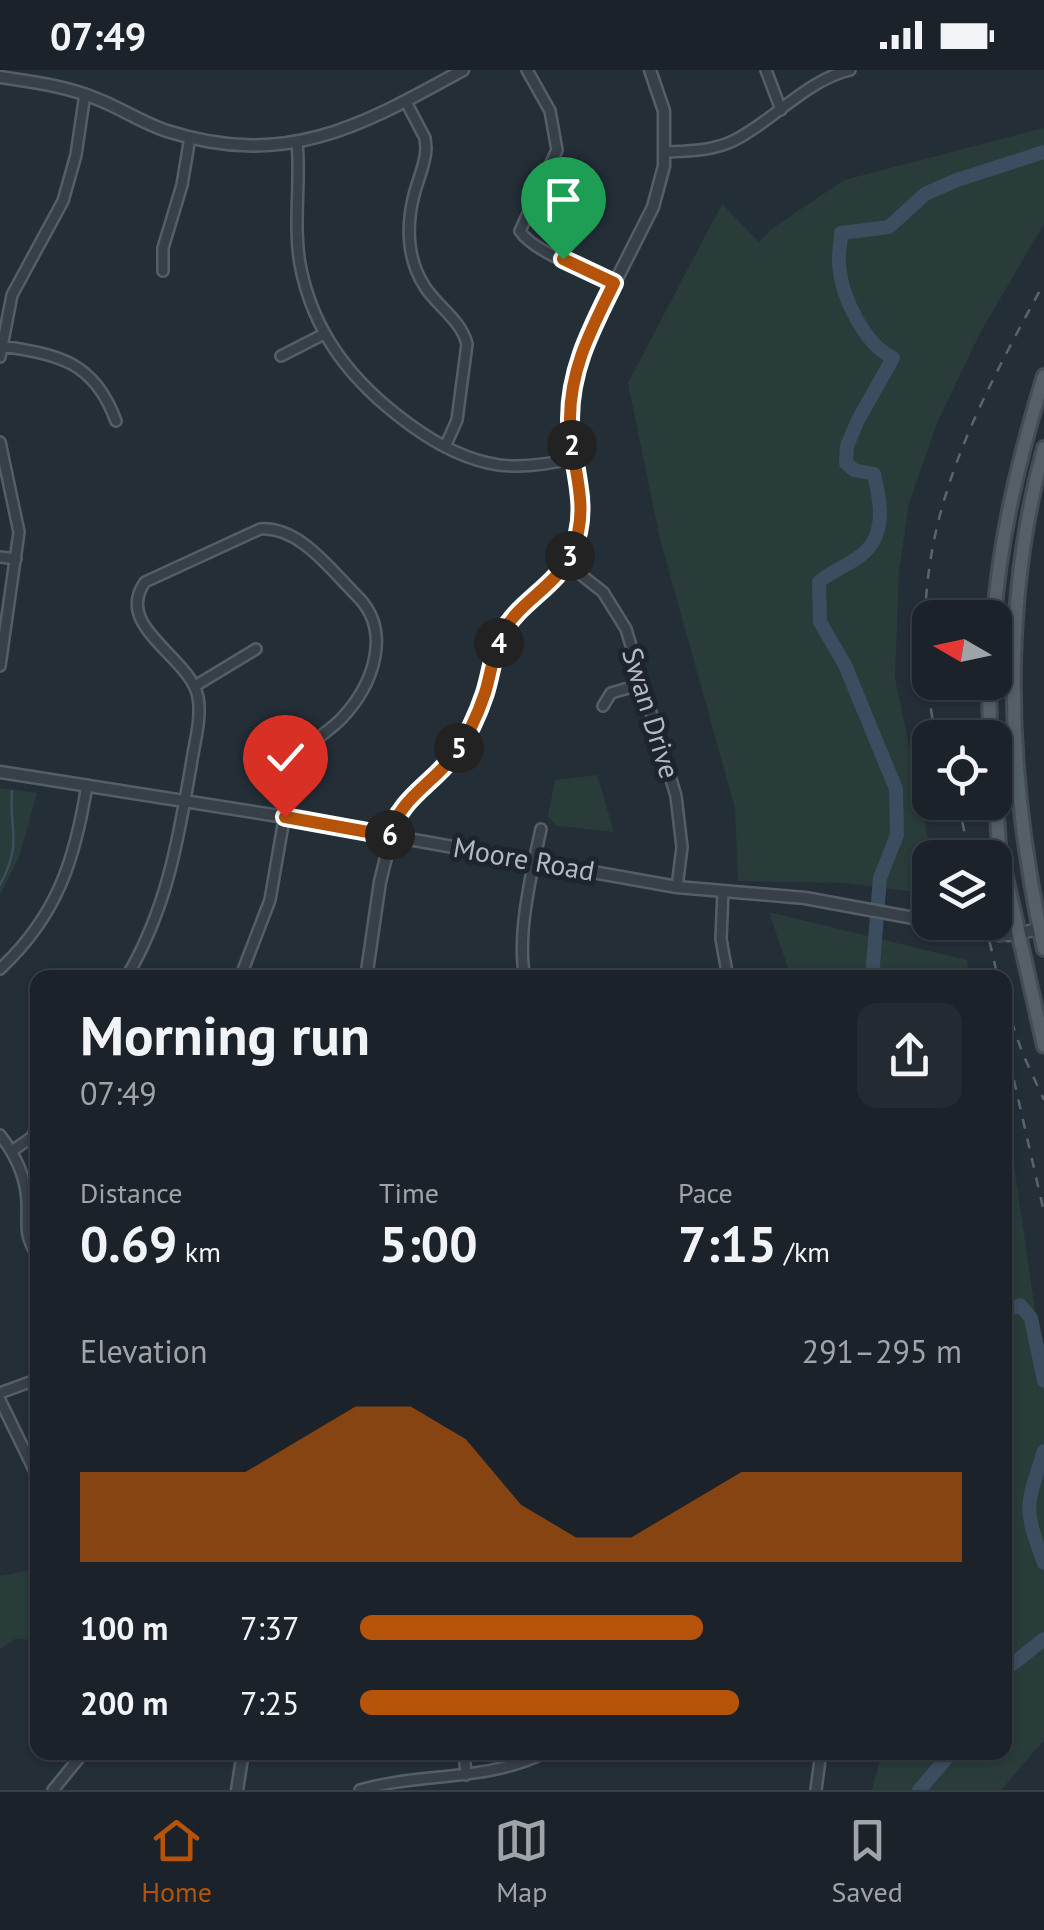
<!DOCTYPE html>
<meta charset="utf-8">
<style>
:root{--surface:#1b2229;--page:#242a31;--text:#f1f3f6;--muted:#a0a4a8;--line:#393f46;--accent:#b45309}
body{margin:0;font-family:"PT Sans",sans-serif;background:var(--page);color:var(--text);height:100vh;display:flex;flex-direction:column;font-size:38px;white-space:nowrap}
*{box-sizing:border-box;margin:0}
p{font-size:32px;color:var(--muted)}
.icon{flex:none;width:55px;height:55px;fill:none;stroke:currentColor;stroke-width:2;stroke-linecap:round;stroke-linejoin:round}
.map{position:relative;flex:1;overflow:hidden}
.sheet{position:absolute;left:30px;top:900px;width:982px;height:790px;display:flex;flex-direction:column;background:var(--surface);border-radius:20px;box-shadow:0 2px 8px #0004,0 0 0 2px var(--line)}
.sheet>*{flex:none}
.needle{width:65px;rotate:279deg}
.controls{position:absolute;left:912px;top:530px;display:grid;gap:20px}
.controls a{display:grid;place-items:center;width:100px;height:100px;border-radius:20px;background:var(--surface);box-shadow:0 2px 8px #0004,0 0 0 2px var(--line);font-size:50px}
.pin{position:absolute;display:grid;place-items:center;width:85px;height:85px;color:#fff;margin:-102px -42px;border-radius:50% 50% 50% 0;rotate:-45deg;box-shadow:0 0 10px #0007}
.pin .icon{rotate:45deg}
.km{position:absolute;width:50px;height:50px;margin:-25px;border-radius:50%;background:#222;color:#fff;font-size:28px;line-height:50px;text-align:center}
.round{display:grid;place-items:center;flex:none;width:105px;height:105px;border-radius:20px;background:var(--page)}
.headline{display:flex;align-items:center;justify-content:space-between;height:170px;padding:0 50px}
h1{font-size:55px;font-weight:700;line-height:75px}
.metrics{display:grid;grid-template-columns:repeat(3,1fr);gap:15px;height:170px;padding:10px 50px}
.metrics div{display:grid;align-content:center}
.metrics b{font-size:50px;font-weight:700}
.metrics small{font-size:28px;font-weight:400}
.metrics p{font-size:28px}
.chart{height:280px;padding:20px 50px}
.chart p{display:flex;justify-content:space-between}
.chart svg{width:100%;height:180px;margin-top:10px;fill:var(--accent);opacity:.7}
ul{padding:0 50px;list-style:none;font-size:32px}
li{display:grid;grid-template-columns:160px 120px 1fr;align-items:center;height:75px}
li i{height:25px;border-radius:12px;background:var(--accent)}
.status{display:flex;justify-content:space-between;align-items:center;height:70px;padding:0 50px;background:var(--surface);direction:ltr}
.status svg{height:28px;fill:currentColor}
.dock{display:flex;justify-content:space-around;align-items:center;height:140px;border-top:2px solid var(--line);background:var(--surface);font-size:28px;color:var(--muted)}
.dock a{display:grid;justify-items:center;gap:5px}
.dock .selected{color:var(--accent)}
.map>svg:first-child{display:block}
</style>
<div class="status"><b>07:49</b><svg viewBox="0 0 49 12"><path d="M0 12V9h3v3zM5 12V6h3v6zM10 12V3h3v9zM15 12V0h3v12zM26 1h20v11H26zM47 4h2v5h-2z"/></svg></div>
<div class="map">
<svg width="1044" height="1720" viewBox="0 0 1044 1720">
<rect width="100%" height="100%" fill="#242e37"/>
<!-- green -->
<path fill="#293c3a" d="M1044,58V154L981,261L938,351L909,433L899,501L895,608L932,787L930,824L846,813L738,811L735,738L660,469L628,313L722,134L759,172L770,160L844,110Z
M597,705L614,762L557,756L548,746L555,710Z
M0,718L37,723L19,787L0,825Z
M769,842L967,890L970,907H791Z
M1005,1033L1044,1302V1670L1001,1720H872L882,1683L1005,1682Z
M37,1499V1570L15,1569L0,1579V1506Z"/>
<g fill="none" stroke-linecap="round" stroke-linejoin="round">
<!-- stream -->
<path stroke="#3b4d5e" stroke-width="2.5" d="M0,815C23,771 9,764 12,721"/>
<!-- river -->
<path stroke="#3b4d5e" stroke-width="14" d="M872,908L880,808L897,765L896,719L845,595L820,552L819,512C832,501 847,496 860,486C887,466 881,433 874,404L854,400L846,393L847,376L858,350L893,288C864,274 841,226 839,194C838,184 841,173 841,163L889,157L925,124L957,110L1044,82
M1005,1241L1020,1235L1031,1248L1044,1311
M1044,1381C1026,1437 1023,1437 1044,1493
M1005,1600L1044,1569
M919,1720L952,1682"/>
<!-- minor casing -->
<g stroke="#555d65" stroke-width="14">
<path id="minor" d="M527,0L550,41L557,80L520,161C533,182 590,202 614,213
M766,0L781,40
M406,32L425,68L426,79C425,96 418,109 414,125C406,156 407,190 425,217C438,237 461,250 467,274L457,350L445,377
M297,72C301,112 293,154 300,194C313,264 353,313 409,354C436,374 465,390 499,395C524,398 550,394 575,388
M665,82C689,81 713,81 735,70C774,50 807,10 850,0
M163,201V178L182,115L190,67
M2,276C59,285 94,291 116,351
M281,286L324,264
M0,287L12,225L63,131L76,85L85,24
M0,372L19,462L0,596
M0,487L16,489
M566,493L603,522L626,559L676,726L682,777L677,817
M195,616L256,579
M603,636L611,623L642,614
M723,821L721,869L728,908
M0,899C57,846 75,790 87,715
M126,908C166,841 178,772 191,696C194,674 202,649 198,627C190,586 113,557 145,512L260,459C301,456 333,503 360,529C392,565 372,616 342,648C325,666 304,673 293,697L270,830L240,908
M525,908C516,865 532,801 541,759
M0,1065C15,1084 26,1107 27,1132C28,1158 23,1163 38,1187
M12,1081L32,1067L38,1055
M0,1323L38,1309
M0,1330L38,1408
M464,1682L466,1705
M53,1720L84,1682
M360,1720C422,1702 488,1712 546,1682
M816,1720L821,1682"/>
</g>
<!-- tertiary casing -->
<g stroke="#555d65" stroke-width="15">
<path id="tertiary" d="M0,7C32,12 67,16 97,29C121,38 142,53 167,61C287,99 361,56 463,0
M0,702L285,747L677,817L805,828L930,851
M937,852L1009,865L1040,859
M366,908L380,812L397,742L455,684L475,648L502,564L515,545L560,503L577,466L583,427L571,369L574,304L582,278L653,137L664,96V41L650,0
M237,1720L243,1682"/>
</g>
<!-- primary casing -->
<g stroke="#444b54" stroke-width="18">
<path id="primary" d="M1044,378C999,543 1008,713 1044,879
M994,548C1000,465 1020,385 1044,306
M989,612L990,668
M995,715L999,776L1044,976
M1000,864L1005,844L1003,828"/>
</g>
<!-- minor -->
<use href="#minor" stroke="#373f48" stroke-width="9"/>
<!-- tertiary -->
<use href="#tertiary" stroke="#373f48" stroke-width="10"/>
<!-- primary -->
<use href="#primary" stroke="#555f68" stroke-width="12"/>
<!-- rail -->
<path stroke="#5a646e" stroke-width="2.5" stroke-dasharray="10 10" stroke-linecap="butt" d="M936,668C899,483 959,369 1044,213
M958,732L970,788
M985,852L998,908
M1005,932L1022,982L1044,1030
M1005,971L1044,1142"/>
</g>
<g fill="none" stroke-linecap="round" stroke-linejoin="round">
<!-- route casing -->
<g stroke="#fff" stroke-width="20">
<path id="route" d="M285,747L390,766C399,728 433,714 455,684C468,666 478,644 485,623C491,604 493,582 502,564C518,532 556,517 571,484C593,435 570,398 570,349C570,298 592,258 614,213L563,189"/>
</g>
<!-- route -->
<use href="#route" stroke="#b45309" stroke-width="12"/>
</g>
<g text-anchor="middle" stroke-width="10" stroke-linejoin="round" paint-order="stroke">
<!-- street labels -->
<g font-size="28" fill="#b2bac4" stroke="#1d242c">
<text transform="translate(651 643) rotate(73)" y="10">Swan Drive</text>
<text transform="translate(524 789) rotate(10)" y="10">Moore Road</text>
</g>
</g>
</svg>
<div class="controls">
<a><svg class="needle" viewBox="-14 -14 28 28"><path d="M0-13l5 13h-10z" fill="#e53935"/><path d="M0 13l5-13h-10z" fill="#a0a4a8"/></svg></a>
<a><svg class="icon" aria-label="locate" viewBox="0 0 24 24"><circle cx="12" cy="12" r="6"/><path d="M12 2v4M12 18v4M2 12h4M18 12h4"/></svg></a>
<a><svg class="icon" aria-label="layers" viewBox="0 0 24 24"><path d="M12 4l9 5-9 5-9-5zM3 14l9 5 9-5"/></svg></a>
</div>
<div class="pin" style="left:563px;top:189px;background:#1e9e55"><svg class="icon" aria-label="arrive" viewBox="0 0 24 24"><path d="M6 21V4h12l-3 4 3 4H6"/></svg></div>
<div class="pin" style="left:285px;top:747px;background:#d93025"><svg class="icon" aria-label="check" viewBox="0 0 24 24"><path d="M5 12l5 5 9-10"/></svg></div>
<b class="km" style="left:572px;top:375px">2</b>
<b class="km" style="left:570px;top:486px">3</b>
<b class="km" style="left:499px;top:573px">4</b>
<b class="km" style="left:459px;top:678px">5</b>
<b class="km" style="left:390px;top:765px">6</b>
<section class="sheet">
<div class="headline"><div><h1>Morning run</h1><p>07:49</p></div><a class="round"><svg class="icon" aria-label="share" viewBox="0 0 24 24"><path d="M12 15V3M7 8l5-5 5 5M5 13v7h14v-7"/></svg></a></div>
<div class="metrics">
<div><p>Distance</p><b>0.69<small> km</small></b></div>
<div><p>Time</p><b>5:00</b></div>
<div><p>Pace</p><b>7:15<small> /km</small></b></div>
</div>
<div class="chart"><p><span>Elevation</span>291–295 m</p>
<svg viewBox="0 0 160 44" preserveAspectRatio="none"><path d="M0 44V22L10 22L20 22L30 22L40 14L50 6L60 6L70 14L80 30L90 38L100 38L110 30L120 22L130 22L140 22L150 22L160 22V44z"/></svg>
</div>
<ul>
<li><b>100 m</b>7:37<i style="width:57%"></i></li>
<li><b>200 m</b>7:25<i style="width:63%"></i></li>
</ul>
</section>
</div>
<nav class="dock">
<a class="selected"><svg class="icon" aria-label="home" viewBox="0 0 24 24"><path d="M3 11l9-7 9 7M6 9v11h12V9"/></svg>Home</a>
<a><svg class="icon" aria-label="map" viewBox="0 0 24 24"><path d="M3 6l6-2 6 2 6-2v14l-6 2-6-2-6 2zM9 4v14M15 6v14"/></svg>Map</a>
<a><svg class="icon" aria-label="saved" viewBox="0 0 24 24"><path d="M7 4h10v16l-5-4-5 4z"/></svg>Saved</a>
</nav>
